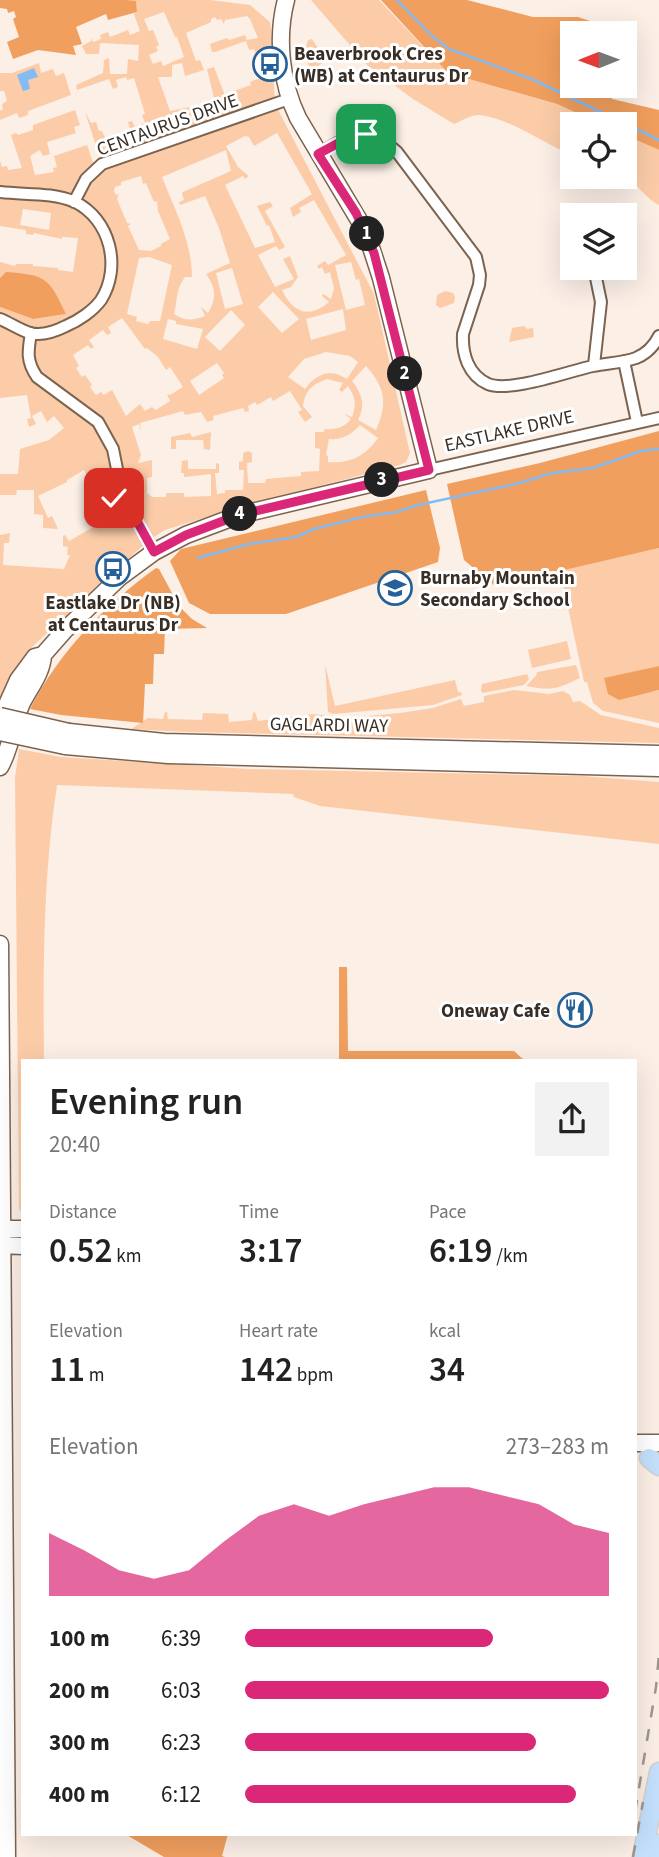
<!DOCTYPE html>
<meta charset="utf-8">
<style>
:root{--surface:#fff;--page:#f2f2f2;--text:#222;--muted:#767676;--accent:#db2777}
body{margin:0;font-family:"Source Sans 3",sans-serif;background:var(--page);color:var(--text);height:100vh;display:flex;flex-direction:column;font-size:26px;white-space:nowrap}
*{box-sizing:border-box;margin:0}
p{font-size:23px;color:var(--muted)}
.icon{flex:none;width:38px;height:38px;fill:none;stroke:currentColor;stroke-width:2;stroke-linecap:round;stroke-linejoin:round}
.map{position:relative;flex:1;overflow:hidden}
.sheet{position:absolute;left:21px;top:1059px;width:616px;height:777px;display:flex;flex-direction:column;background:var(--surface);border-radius:0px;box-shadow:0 7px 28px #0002}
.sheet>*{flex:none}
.needle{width:46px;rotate:269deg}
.fabs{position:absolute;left:560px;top:21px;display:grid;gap:14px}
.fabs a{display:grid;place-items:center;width:77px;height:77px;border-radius:0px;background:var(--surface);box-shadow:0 7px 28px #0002;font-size:35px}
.pin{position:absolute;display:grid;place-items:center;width:60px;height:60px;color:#fff;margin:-30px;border-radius:14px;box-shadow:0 4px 10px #0006}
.km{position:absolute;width:35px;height:35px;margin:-18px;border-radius:50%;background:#222;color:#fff;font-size:19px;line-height:35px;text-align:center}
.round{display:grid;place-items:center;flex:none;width:74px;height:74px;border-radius:0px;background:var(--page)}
.headline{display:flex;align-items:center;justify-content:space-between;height:119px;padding:0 28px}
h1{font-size:38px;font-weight:600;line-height:52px}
.figures{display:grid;grid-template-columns:repeat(3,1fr);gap:10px;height:119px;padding:7px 28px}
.figures div{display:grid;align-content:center}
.figures b{font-size:35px;font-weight:600}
.figures small{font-size:19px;font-weight:400}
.figures p{font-size:19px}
.chart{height:196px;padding:14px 28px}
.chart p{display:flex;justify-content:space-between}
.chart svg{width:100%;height:126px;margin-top:7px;fill:var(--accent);opacity:.7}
ul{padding:0 28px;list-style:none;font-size:23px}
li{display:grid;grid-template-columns:112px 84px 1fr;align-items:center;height:52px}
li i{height:18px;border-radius:9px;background:var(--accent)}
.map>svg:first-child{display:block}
</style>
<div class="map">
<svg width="659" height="1857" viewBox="0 0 659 1857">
<rect width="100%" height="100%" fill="#fbefe6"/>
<!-- green -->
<path fill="#fccca8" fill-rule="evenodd" d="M126,0H210L250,5L270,22L273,44L270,50L272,53L275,104L374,294L410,453L406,462L400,465L239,507L165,530L149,540L33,646L11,675L0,702V535L10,533L9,543H4L3,565L64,569L70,555H67L68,547L63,546V536L65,535L69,541L104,521L100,513L102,511L91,493L96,490L84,470L67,480V482L38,496L48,518L52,516L58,529L43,528V515L34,514V490H17L16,495H0V474H18L20,449L49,440L64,428L54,416L47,422L41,411L32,416L36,424L29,427L27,419L31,418L27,395L0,398V307L33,319L66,314C47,275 48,278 6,273L0,278V262L15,266L16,264H33V266L58,268V270L73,272L78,238L62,237V239L34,233L33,235L26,234V230L0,226V161L2,167L7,166L8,170L22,168L11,135L16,133L18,135L33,130V125L75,110L80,125L74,127L76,133L47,142L50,154L43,156L40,150L30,156L35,175L54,172L53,168L57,167L54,156L87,145L95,168L102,164L85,112L91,123L96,122L99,131H102L105,138L109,136L110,139L131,132L128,122L132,121L135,127L145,123L142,115L145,114L134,78L127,80L126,77L116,80L118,87L113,89L109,79L77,90L76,85L103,73L104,60L109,58L110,74H127L128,59L138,61L139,45L100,43L99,54H86L82,46L91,41V38L93,42L101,39L100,35L108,32L110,37L128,30L130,35L140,31L134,14L137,12L136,2ZM164,12L175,37H177L184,57L163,66L161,61L153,64L149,55L158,51L156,47L159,45L153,30L149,31L144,19ZM247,16L250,19L258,38L247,40L245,35L229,40L227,38L210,44L212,52H215L246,41L249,50L254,49L258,59L255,61L260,78L250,82L251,85L234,91L235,95L226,98L214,67L207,69L215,102L170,111L158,77H172V65L182,63L185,76L204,70L200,60L196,61L186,33L211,22V19L215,17L217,20L221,19L224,24L225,20ZM277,133L312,194L290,208L293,217L301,212L299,208L314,200L346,255L328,265L325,261L317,266L319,269L322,267L325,274L330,272L334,288L331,299L323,294L322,296L329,302C309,319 293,313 282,290L291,287L298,277L290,256L283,259L294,279L275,287L258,255L276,246L279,250L285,247L265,211L273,206L270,202L257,206L267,226L269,225L275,242L255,248L225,185L243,176L245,179L249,176L238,167L226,146L245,136L249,137L254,146ZM226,150L231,171L183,192L182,193L184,200L179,202L180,205L205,196L219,228L230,263L206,274C216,288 217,298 208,313L201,307L205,316C192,321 185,321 174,314C178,299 175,291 185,277H192C192,242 175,210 162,177ZM141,176L143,184L146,183L154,202L157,201L158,211L170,239L161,244V246L151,251L139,250L128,226L131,224L127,223L117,199L119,194L116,195L114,191L115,187L121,185V182ZM23,209L51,213L49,230L20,225ZM149,257L172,265L160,321H150L148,324L136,321L137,317L127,314L139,258ZM351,262L356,280L359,279L365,305L346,310L335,265ZM232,268L243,304L225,309L216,273ZM273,292L299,319L282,333L258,307ZM343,309L346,330L311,340L306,319ZM231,310L245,325L220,351L205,337ZM122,318L145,349L147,348L158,357L166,370L170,367L183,387L170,395L167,394L170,401L156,410L152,407L145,411L140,404L126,416L112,390L104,395L101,392L96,395L90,387L92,385L85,375L82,377L76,368L79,366L73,355L88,345L91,349L94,347L89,340L103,330L107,335L111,333L108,327ZM168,319L176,321V324L203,329L197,349L163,339ZM326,352L350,356L358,362L347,379C330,368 316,374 305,389L288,377L304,359ZM217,363L224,373L222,375L224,378L199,395L190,381ZM366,366C385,387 388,403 376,430L358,420C366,405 362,394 352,381ZM327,379L343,383L339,390L342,392L348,386C355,397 357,404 352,417L344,414L351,419C344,428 335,430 324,429V432H315V448L320,449L319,471L301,472V476L266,479L265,483H248L247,463L252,462V453L248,451L243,453V461L239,462V470H244L243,490H225V493L217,494L215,473H219V464L216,463V469H188V460L182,461L181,473H184V477L211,474V496L184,497V493H166V497H152L147,493V478L152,477V460L138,463L141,455L132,427L139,424L141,432L140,423L183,411L185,415L201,412L207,422L214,420L213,416L243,408L245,412L249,411L248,406L255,402L257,405L271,397L273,401L290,391L302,410L298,412L305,422L312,417L303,406C305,390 313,384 327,379ZM360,425L378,438C366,456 349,464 328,462V456L326,455L329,439C342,440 351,435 360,425Z
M311,0H379L448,73L557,104L601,124H572V155C542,143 514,120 480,115C472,114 461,121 454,124L413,99L367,65Z
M312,39L320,51L322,63L317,67L310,68L304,53L308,40Z
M39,63L41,73L53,69L56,76L64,73L71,95L28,111V115L19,118L17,113L0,120V111L3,109L2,104L7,101L4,91H0V73H12Z
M625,135L659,150V205C644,198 639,183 622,177H625Z
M445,291L453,293L455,297L454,303L440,308L436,305L437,295Z
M524,326L527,329L533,328L534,337L509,342L512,328Z
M211,432L210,450L204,449L203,440H176V449H171V437L190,433L192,437Z
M659,548V666L604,679L653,692L659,690V723L603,711L593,703L587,682H584L560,570Z
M567,641L571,659L532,668L528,650Z
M325,664L335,706L455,680L458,692H461L462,695L433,705L333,714L328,712Z
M576,665L580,678C557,689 552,691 526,686L536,676L537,672Z
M527,674L529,679L524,685L483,693L481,691L482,684Z
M514,690L549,694L563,691L570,695L573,702L580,701L601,715L659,728V743L187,732L131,729L148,718L163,719L165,712H167L168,719L202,720L203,713L228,714L229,722L252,720L253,713L255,712L258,721L314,714L346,718L400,713L433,708L461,699L464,706L484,702V696Z
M19,749L61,757L249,769L581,776L659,782V844L320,806L294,797L293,794L57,785C43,876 43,968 44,1060H23V1218L19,1208L15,778Z"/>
<!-- forest -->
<path fill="#f19f5e" d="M0,0H126L136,1L137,12L108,20L106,14L76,27L82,44L73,46L76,55L38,50L13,59L7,42L19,37L13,19L16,17L14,11L8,13L7,9L0,8Z
M381,0H467L533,17H578L596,23L599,33H572V86H608L612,99L659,110V150L625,135V124H601L557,104L448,73Z
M6,272C47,275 49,278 66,314L33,319L0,307V278Z
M659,431V548L495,586L464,560L447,484L540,463Z
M426,490L440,548L438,562L286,614H210L189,603L170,561L181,549Z
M156,568L159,569L179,606L192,619L207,628L165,629L164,654H154L153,684H145L143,723L61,715L30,709C59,652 105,605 156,568Z
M659,666V690L619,700L608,694L604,678Z
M339,967H347L348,1051H514L524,1060H505L504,1059L339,1060Z
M125,1834H228L222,1856L225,1857H164Z"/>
<!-- water -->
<path fill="#83bcf5" d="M34,68L38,77L28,80L30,89L23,91L17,75Z"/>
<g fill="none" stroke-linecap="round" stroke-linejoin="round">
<!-- stream -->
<path stroke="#83bcf5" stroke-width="2.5" d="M397,0L432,36L449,49L534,80L659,140
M198,558L249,544L296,537L314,529L362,517L397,512L418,505L516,484L552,473L593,468L641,451L659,449"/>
<!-- street casing -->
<g stroke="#7c634f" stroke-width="14">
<path id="street" d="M319,154C351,134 365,123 397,152L476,257L480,275L479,285L463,334C462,354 468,375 488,384C510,393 569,371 593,366C607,363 622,363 636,358C646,354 654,346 659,336
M0,192C24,195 52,192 75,202C110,219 122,267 101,300C93,311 78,321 66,326C56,331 41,336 30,333C20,330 10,323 0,319
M74,202L86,179L102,164L289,99
M31,333C28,351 26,361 37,377L98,422L113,449L122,494L154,552
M624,361L637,422
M594,365L601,302L594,268
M429,470L659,418"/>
</g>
<!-- secondary casing -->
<g stroke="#7c634f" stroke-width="19">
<path id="secondary" d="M0,720L18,680L35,657L43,655L65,630L120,577L154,552L186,535L239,515L429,470L381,278L366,232L298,118C281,83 276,38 286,0
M69,732L164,742L659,754
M65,746L168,755L659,768
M0,767C11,748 13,725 21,705C29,688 42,674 43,655
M0,944L7,1857
M0,1229H23
M0,1245L23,1246
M635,1443H659"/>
</g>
<!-- primary casing -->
<g stroke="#d3d1cf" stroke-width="21">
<path id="primary" d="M649,1458L659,1466
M642,1857L659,1772
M656,1857L659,1844"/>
</g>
<!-- street -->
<use href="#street" stroke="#fff" stroke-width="10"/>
<!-- secondary -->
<use href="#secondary" stroke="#fff" stroke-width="16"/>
<!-- primary -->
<use href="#primary" stroke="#c4e0fc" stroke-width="18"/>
<!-- rail -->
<path stroke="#a1968d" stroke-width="2.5" stroke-dasharray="12 12" stroke-linecap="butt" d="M635,1812L656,1687L659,1654
M633,1857L643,1802"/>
<!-- secondary-bridge casing -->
<g stroke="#7c634f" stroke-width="19" stroke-linecap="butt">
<path id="secondary-bridge" d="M0,716L69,732
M0,732L65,746"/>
</g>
<!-- secondary-bridge -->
<use href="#secondary-bridge" stroke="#fff" stroke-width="16"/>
</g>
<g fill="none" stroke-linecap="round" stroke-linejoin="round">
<!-- route casing -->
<g stroke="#fff" stroke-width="14">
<path id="route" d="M114,498L122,494L154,552L186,535L239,515L429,470L374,253L356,213L318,154L355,134H366"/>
</g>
<!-- route -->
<use href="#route" stroke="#db2777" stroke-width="9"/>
</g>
<!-- icons -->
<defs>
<g id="bus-ring" transform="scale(1.75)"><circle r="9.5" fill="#fff" stroke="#256198" stroke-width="1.5"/><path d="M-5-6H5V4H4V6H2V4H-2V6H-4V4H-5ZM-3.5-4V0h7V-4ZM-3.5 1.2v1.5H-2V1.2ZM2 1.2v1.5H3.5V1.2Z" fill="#256198"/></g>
<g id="school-ring" transform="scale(1.75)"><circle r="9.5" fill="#fff" stroke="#256198" stroke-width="1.5"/><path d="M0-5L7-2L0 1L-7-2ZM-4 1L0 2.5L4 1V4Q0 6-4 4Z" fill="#256198"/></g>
<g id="restaurant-ring" transform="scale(1.75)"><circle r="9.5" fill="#fff" stroke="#256198" stroke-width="1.5"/><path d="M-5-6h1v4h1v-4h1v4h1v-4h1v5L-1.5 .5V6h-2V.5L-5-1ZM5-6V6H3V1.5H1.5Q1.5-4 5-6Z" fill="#256198"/></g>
</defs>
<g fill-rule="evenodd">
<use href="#bus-ring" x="270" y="64"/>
<use href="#bus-ring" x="113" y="569"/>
<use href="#school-ring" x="395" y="588"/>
<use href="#restaurant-ring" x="575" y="1010"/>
</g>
<g text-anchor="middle" stroke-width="6" stroke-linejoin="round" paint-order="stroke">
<!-- poi labels -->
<g font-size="19" font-weight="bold" fill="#392e25" stroke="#fff" text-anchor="start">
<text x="294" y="60">Beaverbrook Cres<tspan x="294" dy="22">(WB) at Centaurus Dr</tspan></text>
<text x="420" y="584">Burnaby Mountain<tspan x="420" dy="22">Secondary School</tspan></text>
<text x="113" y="609" text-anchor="middle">Eastlake Dr (NB)<tspan x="113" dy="22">at Centaurus Dr</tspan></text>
<text x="550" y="1017" text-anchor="end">Oneway Cafe</text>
</g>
<!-- street labels -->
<g font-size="19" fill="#392e25" stroke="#fff">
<text transform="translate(167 124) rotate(-20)" y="7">CENTAURUS DRIVE</text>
<text transform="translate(509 430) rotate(-13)" y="7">EASTLAKE DRIVE</text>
<text transform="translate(329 724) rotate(1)" y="7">GAGLARDI WAY</text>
</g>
</g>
</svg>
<div class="fabs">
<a><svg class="needle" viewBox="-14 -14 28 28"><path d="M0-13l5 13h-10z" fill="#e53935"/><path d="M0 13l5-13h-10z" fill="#767676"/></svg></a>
<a><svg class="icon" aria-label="locate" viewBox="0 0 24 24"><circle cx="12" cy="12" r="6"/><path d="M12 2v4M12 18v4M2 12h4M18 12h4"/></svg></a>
<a><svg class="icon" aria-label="layers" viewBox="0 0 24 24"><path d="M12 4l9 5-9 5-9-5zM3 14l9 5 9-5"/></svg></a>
</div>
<div class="pin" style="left:366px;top:134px;background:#1e9e55"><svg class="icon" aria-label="arrive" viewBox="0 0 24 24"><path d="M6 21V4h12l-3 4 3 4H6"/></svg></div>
<div class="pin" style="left:114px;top:498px;background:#d93025"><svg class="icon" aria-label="check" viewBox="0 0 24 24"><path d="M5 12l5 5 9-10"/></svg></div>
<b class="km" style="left:367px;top:234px">1</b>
<b class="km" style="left:405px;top:374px">2</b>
<b class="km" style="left:382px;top:480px">3</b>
<b class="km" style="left:240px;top:514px">4</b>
<section class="sheet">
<div class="headline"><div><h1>Evening run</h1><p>20:40</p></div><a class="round"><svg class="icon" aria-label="share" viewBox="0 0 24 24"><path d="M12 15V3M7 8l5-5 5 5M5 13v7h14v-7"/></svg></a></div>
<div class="figures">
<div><p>Distance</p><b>0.52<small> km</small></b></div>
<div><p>Time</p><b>3:17</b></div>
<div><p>Pace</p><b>6:19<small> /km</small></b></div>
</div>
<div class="figures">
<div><p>Elevation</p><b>11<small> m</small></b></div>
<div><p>Heart rate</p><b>142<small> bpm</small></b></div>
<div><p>kcal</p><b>34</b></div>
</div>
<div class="chart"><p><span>Elevation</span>273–283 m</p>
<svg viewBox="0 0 160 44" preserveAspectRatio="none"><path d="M0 44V22L10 28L20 35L30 38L40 35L50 25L60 16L70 12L80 16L90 12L100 9L110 6L120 6L130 9L140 12L150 19L160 22V44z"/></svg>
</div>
<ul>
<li><b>100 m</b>6:39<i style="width:68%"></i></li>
<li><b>200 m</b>6:03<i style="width:100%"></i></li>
<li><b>300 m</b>6:23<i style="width:80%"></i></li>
<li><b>400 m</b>6:12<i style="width:91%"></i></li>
</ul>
</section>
</div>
